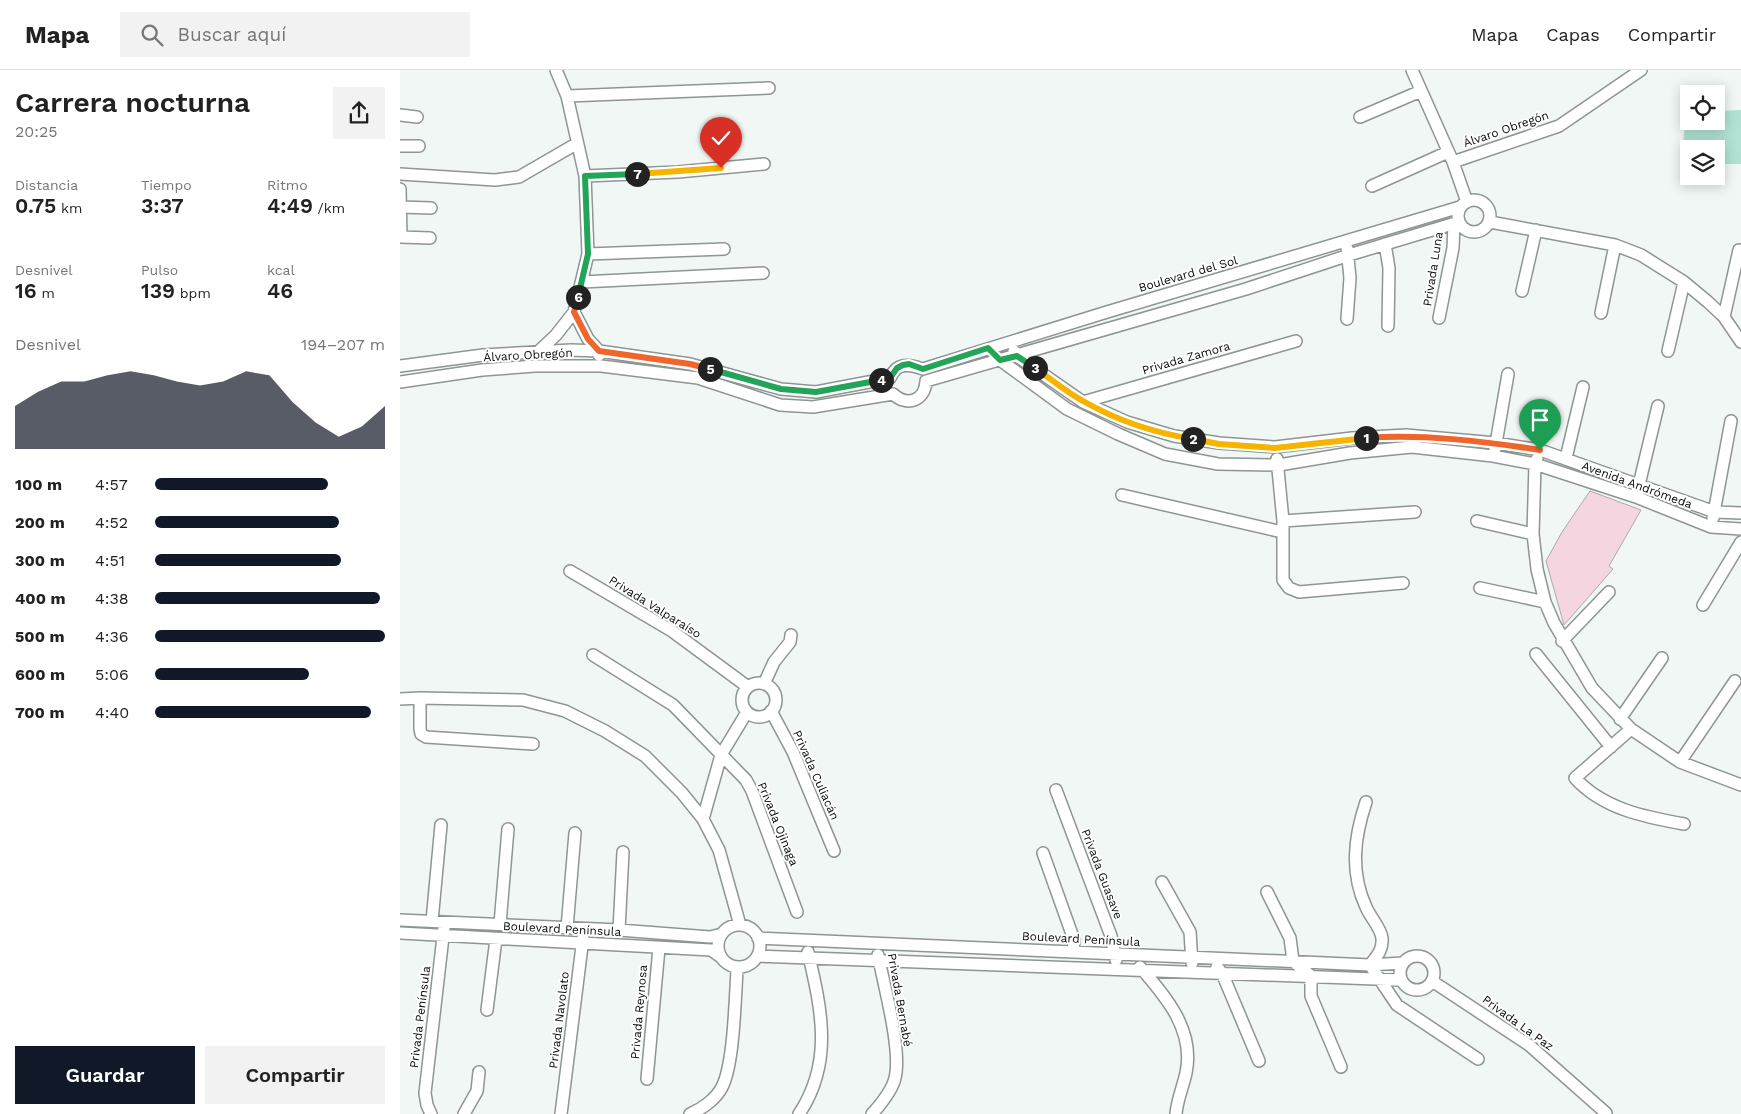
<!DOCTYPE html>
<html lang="es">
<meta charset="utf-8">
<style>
:root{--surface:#fff;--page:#f2f2f2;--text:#222;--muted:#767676;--line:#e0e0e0;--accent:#111827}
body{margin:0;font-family:"Work Sans",sans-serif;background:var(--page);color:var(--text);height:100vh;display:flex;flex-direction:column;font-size:19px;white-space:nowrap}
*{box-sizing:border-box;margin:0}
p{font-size:16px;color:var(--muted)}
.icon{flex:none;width:28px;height:28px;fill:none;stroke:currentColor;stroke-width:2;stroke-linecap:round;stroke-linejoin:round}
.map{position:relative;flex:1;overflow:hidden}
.drawer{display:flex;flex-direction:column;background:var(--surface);width:400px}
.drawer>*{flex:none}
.fabs{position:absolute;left:1280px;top:15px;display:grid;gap:10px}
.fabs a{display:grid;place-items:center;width:45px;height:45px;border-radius:0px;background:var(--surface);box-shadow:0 2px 12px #0003;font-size:25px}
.pin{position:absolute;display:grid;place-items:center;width:42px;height:42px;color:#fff;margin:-51px -21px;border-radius:50% 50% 50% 0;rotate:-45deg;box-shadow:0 0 5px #0007}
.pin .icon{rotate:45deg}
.km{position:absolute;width:25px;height:25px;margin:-12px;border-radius:50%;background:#222;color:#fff;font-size:14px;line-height:25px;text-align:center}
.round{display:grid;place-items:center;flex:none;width:52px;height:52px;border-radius:0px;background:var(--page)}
.summary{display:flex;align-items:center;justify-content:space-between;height:85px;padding:0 15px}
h1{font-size:28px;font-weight:600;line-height:38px}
.stats{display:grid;grid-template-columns:repeat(3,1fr);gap:8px;height:85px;padding:5px 15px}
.stats div{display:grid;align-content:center}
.stats b{font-size:21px;font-weight:600}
.stats small{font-size:14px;font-weight:400}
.stats p{font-size:14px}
.chart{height:140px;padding:10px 15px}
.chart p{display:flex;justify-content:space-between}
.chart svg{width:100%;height:90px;margin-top:5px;fill:var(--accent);opacity:.7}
.button{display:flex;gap:10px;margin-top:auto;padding:10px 15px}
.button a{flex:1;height:58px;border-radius:0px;background:var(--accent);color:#fff;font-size:20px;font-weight:600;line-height:58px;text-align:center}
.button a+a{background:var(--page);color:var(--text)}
ul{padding:0 15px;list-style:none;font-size:16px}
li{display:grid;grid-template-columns:80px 60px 1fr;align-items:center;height:38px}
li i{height:12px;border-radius:6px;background:var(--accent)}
header{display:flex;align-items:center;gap:30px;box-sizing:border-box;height:70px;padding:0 25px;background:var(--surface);border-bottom:1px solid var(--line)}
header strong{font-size:24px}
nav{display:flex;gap:28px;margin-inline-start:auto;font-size:18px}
.search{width:350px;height:45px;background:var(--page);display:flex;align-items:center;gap:12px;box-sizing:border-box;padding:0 18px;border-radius:0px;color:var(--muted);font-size:19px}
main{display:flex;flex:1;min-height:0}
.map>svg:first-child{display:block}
</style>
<header>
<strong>Mapa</strong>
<div class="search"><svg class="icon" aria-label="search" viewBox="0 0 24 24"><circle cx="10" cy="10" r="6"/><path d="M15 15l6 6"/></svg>Buscar aquí</div>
<nav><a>Mapa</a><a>Capas</a><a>Compartir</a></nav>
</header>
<main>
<section class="drawer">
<div class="summary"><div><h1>Carrera nocturna</h1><p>20:25</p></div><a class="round"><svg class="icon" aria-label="share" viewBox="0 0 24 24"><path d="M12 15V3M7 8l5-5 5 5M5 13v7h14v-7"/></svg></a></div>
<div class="stats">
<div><p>Distancia</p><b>0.75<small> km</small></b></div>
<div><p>Tiempo</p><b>3:37</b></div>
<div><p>Ritmo</p><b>4:49<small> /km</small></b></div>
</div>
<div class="stats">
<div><p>Desnivel</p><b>16<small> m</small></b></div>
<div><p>Pulso</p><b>139<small> bpm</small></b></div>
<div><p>kcal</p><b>46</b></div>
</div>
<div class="chart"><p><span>Desnivel</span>194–207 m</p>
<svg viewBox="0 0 160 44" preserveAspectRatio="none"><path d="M0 44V23L10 16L20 11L30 11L40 8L50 6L60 8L70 11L80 13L90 11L100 6L110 8L120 21L130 31L140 38L150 33L160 23V44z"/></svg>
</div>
<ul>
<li><b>100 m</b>4:57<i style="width:75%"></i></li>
<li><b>200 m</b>4:52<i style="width:80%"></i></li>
<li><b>300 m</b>4:51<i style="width:81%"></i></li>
<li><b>400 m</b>4:38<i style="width:98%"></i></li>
<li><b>500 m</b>4:36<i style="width:100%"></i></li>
<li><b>600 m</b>5:06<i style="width:67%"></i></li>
<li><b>700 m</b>4:40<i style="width:94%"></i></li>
</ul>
<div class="button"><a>Guardar</a><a>Compartir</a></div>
</section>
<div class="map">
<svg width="1341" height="1044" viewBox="0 0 1341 1044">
<rect width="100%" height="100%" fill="#f0f7f5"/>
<!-- green -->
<path fill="#b0e3d4" d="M1341,40V94H1316V79H1289V94H1281L1286,44L1289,43V51H1316V41Z"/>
<!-- building -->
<path fill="#f5d6e0" stroke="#afa8aa" d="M1190,421L1241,440L1209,496L1213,499L1164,555L1146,491L1162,462Z"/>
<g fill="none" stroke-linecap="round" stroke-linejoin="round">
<!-- street casing -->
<g stroke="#8e9593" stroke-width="14">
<path id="street" d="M1012,0L1053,92L1067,132
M167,26L369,18
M0,45L17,47
M960,47L1021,21
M0,76H19
M1053,92L1159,56L1241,0
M0,104L95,110L119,107L176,74
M185,106L278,102L364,94
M972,116L1048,82
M0,119L1,167
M1058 146a16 16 0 1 1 32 0a16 16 0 1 1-32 0Z
M0,137L31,138
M1090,152L1215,175L1241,185L1284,212L1308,232L1324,247L1341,272
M0,167L30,168
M985,174L989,198L988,256
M188,184L324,179
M182,212L363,203
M1122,221L1136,160
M174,242L188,269L199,281V285
M1201,243L1215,175
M1324,247L1339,180
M1039,248L1053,178L1054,154
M947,249L950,208L947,178
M139,281L156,265L174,242L188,184L185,106L167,26L156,0
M614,281L617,286L683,332L727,352L774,366L819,373L875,377L952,368L1006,365L1096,373L1140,380L1315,442L1341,443
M1268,281L1284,212
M596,287L667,339L718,364L765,384L818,394L879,395L950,383L1012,377L1093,386L1135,394L1236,427L1311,457L1341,459
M0,296L83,285L171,280L199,281L290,294L381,319L416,322L490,308C497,292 509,294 523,299L707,242L1060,137
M0,312L82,300L135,296H201L298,308L380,335L413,337L493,324C507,337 525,331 526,311L846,219L949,185L1059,152
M683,332L896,271
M1095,379L1108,304
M1166,388L1183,317
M877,389L883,451V510L889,518L899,522L1003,513
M1137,389L1135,394L1133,464L1137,499L1145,532L1154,553L1192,618L1231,659L1280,692L1341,715
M1237,423L1258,336
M722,425L882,462
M1313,448L1331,351
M883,451L1015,442
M1077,451L1133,464
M170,501L272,561L348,617
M1080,518L1145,532
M1303,535L1341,472
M1162,571L1209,522
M1136,584L1211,677
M193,585L273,635L346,710L352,721L397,842
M342 630a17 17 0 1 1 34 0a17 17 0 1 1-34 0Z
M364,614L374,592L390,572L391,565
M20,628V659L21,664L26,667L133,674
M0,629L20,628L123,630L165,641L205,661L245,686L282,723L303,749L319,780L340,855
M371,641L393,682L434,781
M1220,649L1262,588
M1231,659L1175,708C1203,739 1245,747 1284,754
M1280,692L1335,611
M656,720L711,866L716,890
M966,732C954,768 950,802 966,837C970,847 981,858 982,868C983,880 977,886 970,895L997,935L1078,989
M303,749L321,685L347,642
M643,783L674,870L673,882
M762,812L790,862L792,893
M867,822L890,868L893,891L911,906V926L941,997
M0,850L219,860L310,867L322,864
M32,851L41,755
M100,854L108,759
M318 876a21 21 0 1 1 42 0a21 21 0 1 1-42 0Z
M167,858L175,763
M219,860L223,782
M0,863L311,880L321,887
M358,868L970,895L1002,893
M1000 903a17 17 0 1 1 34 0a17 17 0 1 1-34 0Z
M358,886L1001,910
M740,897C766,927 795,960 786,1003C783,1017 777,1030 776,1044
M817,897L822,903L859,991
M1032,911L1129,975L1206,1043
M87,940L96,869
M247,1009L259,878
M31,1044L27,1035L25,1023L44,858
M64,1044L77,1021L79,1002
M161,1044L183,868
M290,1044C302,1039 316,1029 322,1017C334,994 335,929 337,901L341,897
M399,1044C434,992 421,938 408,882
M472,1044C481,1034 492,1021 495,1008C502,981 484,915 478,885"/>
</g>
<!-- street -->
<use href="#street" stroke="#fff" stroke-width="11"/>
</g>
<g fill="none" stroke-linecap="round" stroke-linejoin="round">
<!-- split-1 casing -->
<g stroke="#fff" stroke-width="10">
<path id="split-1" d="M966,368C1024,364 1082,371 1140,380"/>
</g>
<!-- split-2 casing -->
<g stroke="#fff" stroke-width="10">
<path id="split-2" d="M793,369L819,374L875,378L966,368"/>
</g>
<!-- split-3 casing -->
<g stroke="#fff" stroke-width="10">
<path id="split-3" d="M635,298C651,309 666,322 683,331C716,350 755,363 793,369"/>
</g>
<!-- split-4 casing -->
<g stroke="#fff" stroke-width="10">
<path id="split-4" d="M481,310L490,308L497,298L503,295L509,294L523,299L588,278L600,290L617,286L635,298"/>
</g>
<!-- split-5 casing -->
<g stroke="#fff" stroke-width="10">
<path id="split-5" d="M310,299L381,319L416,322L481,310"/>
</g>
<!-- split-6 casing -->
<g stroke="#fff" stroke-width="10">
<path id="split-6" d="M178,227L174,242L188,269L199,281L290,294L310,299"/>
</g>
<!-- split-7 casing -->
<g stroke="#fff" stroke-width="10">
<path id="split-7" d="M178,227L188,184L185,106L237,104"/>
</g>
<!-- split-8 casing -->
<g stroke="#fff" stroke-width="10">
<path id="split-8" d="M237,104L321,98"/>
</g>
<!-- split-1 -->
<use href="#split-1" stroke="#f0652b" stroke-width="6"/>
<!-- split-2 -->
<use href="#split-2" stroke="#f5b400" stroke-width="6"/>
<!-- split-3 -->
<use href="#split-3" stroke="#f5b400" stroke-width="6"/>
<!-- split-4 -->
<use href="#split-4" stroke="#22a559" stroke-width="6"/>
<!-- split-5 -->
<use href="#split-5" stroke="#22a559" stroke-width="6"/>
<!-- split-6 -->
<use href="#split-6" stroke="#f0652b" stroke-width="6"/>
<!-- split-7 -->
<use href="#split-7" stroke="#22a559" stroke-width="6"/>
<!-- split-8 -->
<use href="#split-8" stroke="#f5b400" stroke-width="6"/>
</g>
<g text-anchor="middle" stroke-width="4" stroke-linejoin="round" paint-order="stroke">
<!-- street labels -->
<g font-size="12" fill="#0a0c0c" stroke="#fff">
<text transform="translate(1106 59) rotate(-19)" y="4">Álvaro Obregón</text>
<text transform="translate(1033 199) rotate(-81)" y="4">Privada Luna</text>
<text transform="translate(788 204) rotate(-16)" y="4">Boulevard del Sol</text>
<text transform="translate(128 285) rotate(-3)" y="4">Álvaro Obregón</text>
<text transform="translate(786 288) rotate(-16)" y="4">Privada Zamora</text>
<text transform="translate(1237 415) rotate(20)" y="4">Avenida Andrómeda</text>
<text transform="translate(255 537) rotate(32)" y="4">Privada Valparaíso</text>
<text transform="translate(416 705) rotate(66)" y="4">Privada Culiacán</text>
<text transform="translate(378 754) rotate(68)" y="4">Privada Ojinaga</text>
<text transform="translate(702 804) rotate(69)" y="4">Privada Guasave</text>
<text transform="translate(162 859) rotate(3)" y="4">Boulevard Península</text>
<text transform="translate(681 869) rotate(3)" y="4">Boulevard Península</text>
<text transform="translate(500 930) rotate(80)" y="4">Privada Bernabé</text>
<text transform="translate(239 942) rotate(-85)" y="4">Privada Reynosa</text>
<text transform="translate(20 947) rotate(-83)" y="4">Privada Península</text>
<text transform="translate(159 950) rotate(-83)" y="4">Privada Navolato</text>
<text transform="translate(1118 953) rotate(36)" y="4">Privada La Paz</text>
</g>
</g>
</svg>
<div class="fabs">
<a><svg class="icon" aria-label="locate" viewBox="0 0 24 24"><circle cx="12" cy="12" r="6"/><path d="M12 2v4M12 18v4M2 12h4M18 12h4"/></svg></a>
<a><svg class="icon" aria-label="layers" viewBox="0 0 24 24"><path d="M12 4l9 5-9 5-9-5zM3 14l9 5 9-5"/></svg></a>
</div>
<div class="pin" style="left:1140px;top:380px;background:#1e9e55"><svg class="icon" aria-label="arrive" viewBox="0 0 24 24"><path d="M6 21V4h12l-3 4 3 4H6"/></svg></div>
<div class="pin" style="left:321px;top:98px;background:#d93025"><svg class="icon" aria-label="check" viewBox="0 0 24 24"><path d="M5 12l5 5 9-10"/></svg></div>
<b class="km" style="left:966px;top:368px">1</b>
<b class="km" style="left:793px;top:369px">2</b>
<b class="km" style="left:635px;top:298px">3</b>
<b class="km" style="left:481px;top:310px">4</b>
<b class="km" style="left:310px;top:299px">5</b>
<b class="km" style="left:178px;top:227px">6</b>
<b class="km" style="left:237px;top:104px">7</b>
</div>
</main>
